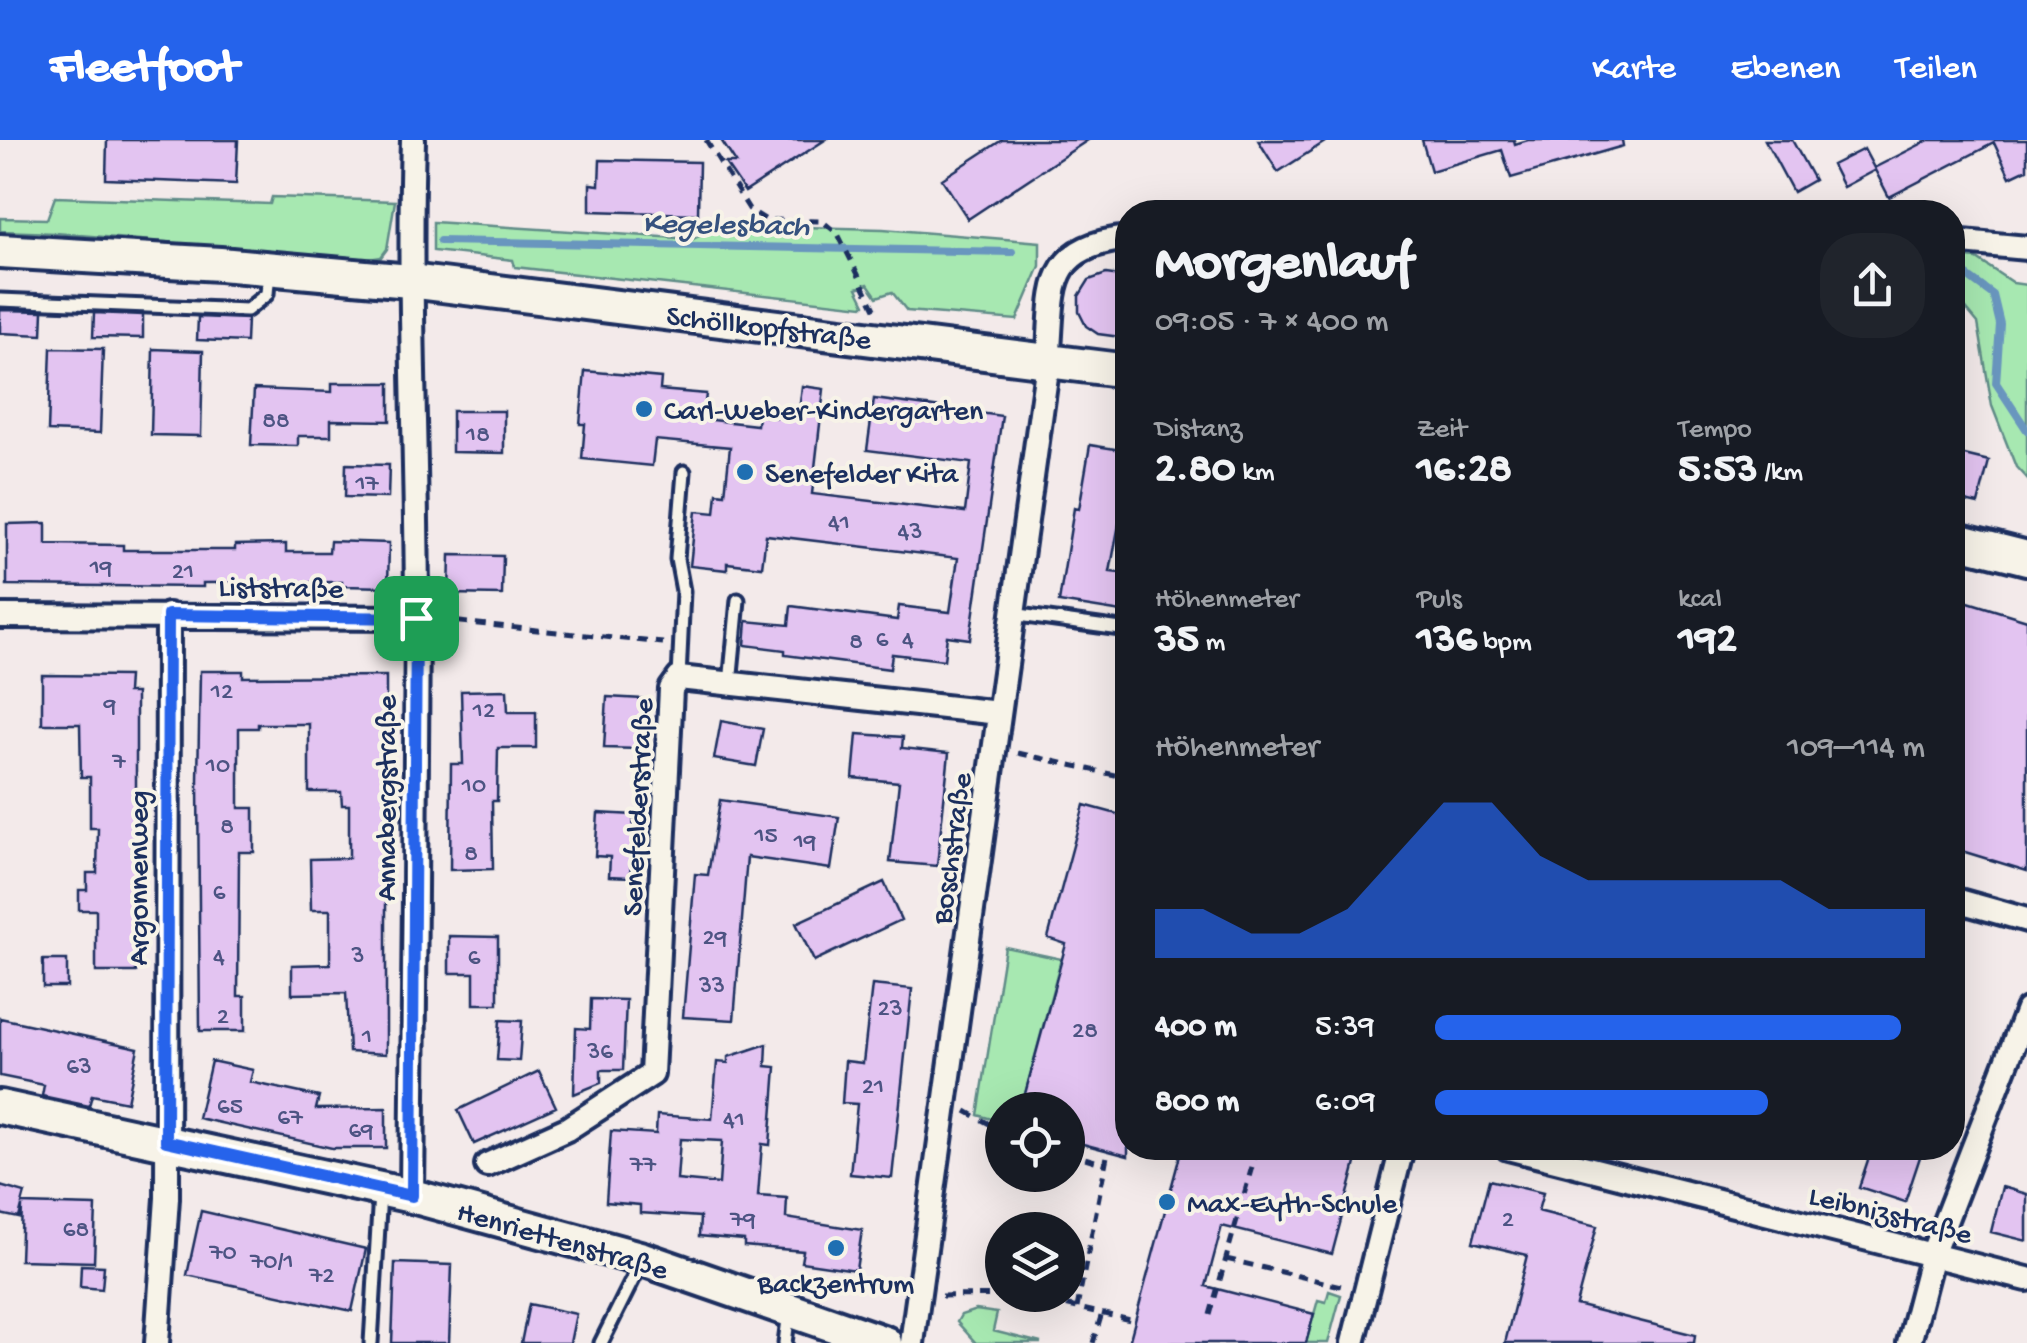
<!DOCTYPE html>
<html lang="de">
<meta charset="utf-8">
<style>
:root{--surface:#171b24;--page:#20242c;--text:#f1f3f6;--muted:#9ea1a6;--accent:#2563eb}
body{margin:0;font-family:"Gochi Hand",sans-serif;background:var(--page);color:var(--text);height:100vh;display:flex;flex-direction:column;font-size:38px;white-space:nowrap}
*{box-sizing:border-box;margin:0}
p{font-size:32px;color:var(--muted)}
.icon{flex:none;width:55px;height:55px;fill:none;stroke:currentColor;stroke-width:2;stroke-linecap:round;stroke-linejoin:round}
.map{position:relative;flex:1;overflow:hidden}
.panel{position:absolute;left:1115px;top:60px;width:850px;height:960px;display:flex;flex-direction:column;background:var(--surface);border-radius:40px;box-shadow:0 10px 40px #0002}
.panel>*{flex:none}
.controls{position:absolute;left:985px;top:952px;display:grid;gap:20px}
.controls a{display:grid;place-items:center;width:100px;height:100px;border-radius:50%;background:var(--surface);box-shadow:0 10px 40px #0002;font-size:50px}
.pin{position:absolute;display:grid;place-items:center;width:85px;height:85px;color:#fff;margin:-42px;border-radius:20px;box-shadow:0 5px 15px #0006}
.round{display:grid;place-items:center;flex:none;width:105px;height:105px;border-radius:40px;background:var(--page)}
.overview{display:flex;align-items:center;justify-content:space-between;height:170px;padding:0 40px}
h1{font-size:55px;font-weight:700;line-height:75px}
.stats{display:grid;grid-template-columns:repeat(3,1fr);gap:15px;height:170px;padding:10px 40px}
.stats div{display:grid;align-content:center}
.stats b{font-size:42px;font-weight:700}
.stats small{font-size:28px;font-weight:400}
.stats p{font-size:28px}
.chart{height:280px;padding:20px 40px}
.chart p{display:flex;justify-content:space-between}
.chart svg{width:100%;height:180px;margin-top:10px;fill:var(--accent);opacity:.7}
ul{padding:0 40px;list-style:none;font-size:32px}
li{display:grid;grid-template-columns:160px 120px 1fr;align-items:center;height:75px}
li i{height:25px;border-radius:12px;background:var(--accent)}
header{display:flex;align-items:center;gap:60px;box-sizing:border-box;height:140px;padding:0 50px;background:var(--accent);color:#fff}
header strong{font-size:48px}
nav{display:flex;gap:55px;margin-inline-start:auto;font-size:35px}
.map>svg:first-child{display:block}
</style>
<header>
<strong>Fleetfoot</strong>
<nav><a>Karte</a><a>Ebenen</a><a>Teilen</a></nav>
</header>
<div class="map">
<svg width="2027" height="1203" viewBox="0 0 2027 1203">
<rect width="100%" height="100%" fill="#f3eaea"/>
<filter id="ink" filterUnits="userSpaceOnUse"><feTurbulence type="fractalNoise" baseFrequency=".01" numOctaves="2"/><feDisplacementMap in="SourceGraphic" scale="20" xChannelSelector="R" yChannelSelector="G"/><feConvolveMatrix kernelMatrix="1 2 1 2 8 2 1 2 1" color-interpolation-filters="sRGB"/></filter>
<g filter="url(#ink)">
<!-- green -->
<path fill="#a7e8b1" stroke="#618c88" stroke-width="2.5" d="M55,57L270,64L272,57L395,61L387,109L381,117L369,119L55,93L0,91V78L47,79Z
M433,82L693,99L721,85L883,89L1040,102V126L1017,180L907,171L892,152L877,157L868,144L857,148L865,164L863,166L515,127L513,120L433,111Z
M1952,117L1977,119L2013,143L2027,145V339L2016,327L1992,266L1978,183L1958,159H1953Z
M1005,807L1061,819L1025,954L1057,963L1055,970H1002V982L978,975Z
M1329,1151L1341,1155L1328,1203H1306L1318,1160L1326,1162Z
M976,1170L997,1173L993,1191L1041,1203H976L957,1182L961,1175Z"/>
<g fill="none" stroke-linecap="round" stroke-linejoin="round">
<!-- stream -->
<path stroke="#6996be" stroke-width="8" d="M440,101L1012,112
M1952,129L1959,130L1993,155L2000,184L1996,243L2027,290"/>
</g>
<!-- building -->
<path fill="#e3c4f1" stroke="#1b2f5e" stroke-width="2.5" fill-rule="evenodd" d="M107,0H238L236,44L106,39Z
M721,0H825L745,52L725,23H736Z
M1002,0H1088L968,79L942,39Z
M1258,0H1328L1278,32Z
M1422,0H1514L1515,4L1528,0H1622L1623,6L1511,38L1502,10L1431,31Z
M1765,0H1792L1814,40L1793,52Z
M1929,0H2027V29L2010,37L1994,3L1889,57L1874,28Z
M1864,9L1875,30L1843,47L1832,25Z
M600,20L699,22L698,74L590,71V44L599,45Z
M1106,134L1128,137V198L1098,194L1086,186L1079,172V156L1089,140Z
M0,170L43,171L42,195L0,193Z
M94,173L143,175V198L93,197Z
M198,177L247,179L246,202L197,200Z
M51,208L103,209L100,293L48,291Z
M153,209L203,211L201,296L151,295Z
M585,231L661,238L660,250L706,254L703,279L757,285L758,275L798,280L802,246L824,249L812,354L965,372L971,323L867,310L874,259L1002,276L970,499L947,496L944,520L892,514L890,529L785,515V510L745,505L747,481L789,485L791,466L897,480L899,466L950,472L958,418L766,395L762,427L727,423V430L690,426L696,371L715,373L717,353L725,354L730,307L655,300L652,326L582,319L585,284H580Z
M332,243H390V281L331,280V296H298V306L251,305L254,249L332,252Z
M452,271H504V313L452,312Z
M1090,305L1128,311V336L1110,432L1128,434V473L1059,462L1074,368L1079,369Z
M1952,312L1989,321L1978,364L1952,358Z
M346,324L389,325L388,358L345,357Z
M46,383V404L123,405V410H235V405L286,404V412H329L330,401L389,403L388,447L342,446V442L203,443V447L7,445V384Z
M450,415L503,416L502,455L449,454Z
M1952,457L2027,480V731L1952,708Z
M200,531H243V537L386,536V914L349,912L346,853L292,854V825L330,824V770H311L310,719L349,718V665H342L341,652H309V584H258V588H239V668H254V712H239L238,856H245V891H200L198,641Z
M42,535L128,536L127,553H136V832H96V770H79V750H87V733H97L98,688H90V637H81L80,584H42Z
M507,550L508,572H536V608H498L497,661H492L493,729L450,730L451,624H463L461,551Z
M607,557L643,559L640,609L604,608Z
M721,581L763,589L756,626L714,619Z
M857,594L903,597L902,608L949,613L937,726L890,722L899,642L853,638Z
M720,660L839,677L831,729L747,717L734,880L683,877L695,734L708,735Z
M1084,665L1128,677V1016L1068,1000V970H1056L1057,963L1025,954L1066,804L1048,798Z
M598,673L634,675L630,737L609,736L610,717L595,716Z
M884,742L901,780L814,821L796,783Z
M449,796L498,797V864H474V833H449Z
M43,820H67V847H43Z
M872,845L912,849L892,1038L850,1034L857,964L842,963L845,921L863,923Z
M591,859L626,860L623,930H601V943L574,954L576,888L590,889Z
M0,878L138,908L127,962L92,955L89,966L42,956L44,945L0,936Z
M500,880L522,881L519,921L497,920Z
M767,904L766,926L776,927L770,1005L762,1004L758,1056L787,1058L786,1078L862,1090L856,1130L801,1122L803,1111L744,1106V1100L699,1096L700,1077L640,1073V1065L606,1062L611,991L656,994L657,975L712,979L717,922L728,923V917ZM680,999L722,1001L719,1044L677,1040Z
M211,921L253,930L250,942L319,957L316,969L386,968V1008H332L198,978Z
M539,931L556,967L474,1004L458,970Z
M1182,1008H1360L1332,1114L1222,1086L1206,1146L1314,1174L1306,1203H1129Z
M1872,1008H1923L1905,1062L1859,1047Z
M1489,1040L1543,1053L1538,1071L1597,1086L1576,1165L1695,1195L1694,1203H1505L1527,1115L1473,1102Z
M0,1046L25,1053L22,1064L96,1066L94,1122L20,1120L22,1066L19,1078L0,1074Z
M2002,1047L2027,1054V1101L1991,1092Z
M201,1071L366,1109L352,1171L187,1135Z
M395,1123L452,1125L449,1203H392Z
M81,1125L104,1126L102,1149L80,1147Z
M529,1164L576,1174L570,1203H521Z"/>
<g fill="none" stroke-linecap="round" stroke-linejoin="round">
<!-- lane casing -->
<g stroke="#1b2f5e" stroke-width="19">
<path id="lane" d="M0,160L247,170L267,154L269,131
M1012,474L1128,490
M679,538L683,451L677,419L684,332
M730,544L738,460
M371,1203L380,1053
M601,1203L641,1123
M785,1203L789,1172"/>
</g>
<!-- street casing -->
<g stroke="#1b2f5e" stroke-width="30">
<path id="street" d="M1952,101L2027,108
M0,476L417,478
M1952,759L2027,780
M1508,1008L2027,1139
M487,1025L567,989L652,934L671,549L679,538L999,573
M412,1056C413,863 417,671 417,478C417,319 408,159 413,0
M157,1203L167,1058L168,475
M912,1203L1048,222C1055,151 1041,108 1128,98
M1353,1203L1402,1008
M1909,1203L1932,1115L2027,870"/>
</g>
<!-- secondary casing -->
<g stroke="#1b2f5e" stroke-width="40">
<path id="secondary" d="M0,111L220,124L410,141L1128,231
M1952,399L2027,418
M0,967L412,1056L643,1119L885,1203"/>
</g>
<!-- path -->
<path stroke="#1b2f5e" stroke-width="5" stroke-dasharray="10 8" stroke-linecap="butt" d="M706,0L749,69L766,80L822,81L838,94L876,171
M440,480L663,503
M1018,613L1128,638
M966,971L1002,991
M1068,1013L1105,1024
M1226,1119L1345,1147
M942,1156L1020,1155L1135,1181
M1077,1168L1108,1011
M1210,1175L1255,1016L1245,1013L1247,1008
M1093,1203L1102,1173"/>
<!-- lane -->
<use href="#lane" stroke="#f7f3e8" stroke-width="11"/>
<!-- street -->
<use href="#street" stroke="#f7f3e8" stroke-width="22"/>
<!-- secondary -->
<use href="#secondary" stroke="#f7f3e8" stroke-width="32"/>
</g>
</g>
<g fill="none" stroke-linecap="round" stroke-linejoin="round" filter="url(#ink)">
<!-- route casing -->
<g stroke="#fff" stroke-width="20">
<path id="route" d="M168,475L416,478L412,1056L166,1001Z"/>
</g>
<!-- route -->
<use href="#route" stroke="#2563eb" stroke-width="12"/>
</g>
<!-- markers -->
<g fill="#1f6fb2" stroke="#f7f3e8" stroke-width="4">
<circle cx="644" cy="269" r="10"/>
<circle cx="745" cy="332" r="10"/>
<circle cx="1167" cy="1062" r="10"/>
<circle cx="836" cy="1108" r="10"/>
</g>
<g text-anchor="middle" stroke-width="8" stroke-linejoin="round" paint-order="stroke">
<!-- number labels -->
<g font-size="25" fill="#4d5483">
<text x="276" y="287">88</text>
<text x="478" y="301">18</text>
<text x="367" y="350">17</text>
<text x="839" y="389">41</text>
<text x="910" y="398">43</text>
<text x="101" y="434">19</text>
<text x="183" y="438">21</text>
<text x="882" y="506">6</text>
<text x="908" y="506">4</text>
<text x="856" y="508">8</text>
<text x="222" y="558">12</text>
<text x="110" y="572">9</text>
<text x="484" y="577">12</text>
<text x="119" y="628">7</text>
<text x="218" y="632">10</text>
<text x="474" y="652">10</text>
<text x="227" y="693">8</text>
<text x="766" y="702">15</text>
<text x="805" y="708">19</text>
<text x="471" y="720">8</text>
<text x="219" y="759">6</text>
<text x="715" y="804">29</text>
<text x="358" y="822">3</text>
<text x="219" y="823">4</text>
<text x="474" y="824">6</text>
<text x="712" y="852">33</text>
<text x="890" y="875">23</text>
<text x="223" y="883">2</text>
<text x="1085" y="897">28</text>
<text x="367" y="903">1</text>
<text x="600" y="918">36</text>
<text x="79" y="933">63</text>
<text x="873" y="953">21</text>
<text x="230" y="973">65</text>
<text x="290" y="984">67</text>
<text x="734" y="986">41</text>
<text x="361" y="997">69</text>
<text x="643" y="1031">77</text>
<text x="743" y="1086">79</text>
<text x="1508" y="1086">2</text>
<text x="76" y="1096">68</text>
<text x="223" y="1119">70</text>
<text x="272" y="1128">70/1</text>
<text x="322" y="1142">72</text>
</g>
<!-- street labels -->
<g font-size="30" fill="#1b2f5e" stroke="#f7f3e8">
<text transform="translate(769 186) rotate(7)" y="10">Schöllkopfstraße</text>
<text transform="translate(281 446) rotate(1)" y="10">Liststraße</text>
<text transform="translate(385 658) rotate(-90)" y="10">Annabergstraße</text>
<text transform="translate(636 667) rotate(-87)" y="10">Senefelderstraße</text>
<text transform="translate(950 708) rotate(-82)" y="10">Boschstraße</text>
<text transform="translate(137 738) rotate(-90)" y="10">Argonnenweg</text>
<text transform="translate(1891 1073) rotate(14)" y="10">Leibnizstraße</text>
<text transform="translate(563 1099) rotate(16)" y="10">Henriettenstraße</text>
</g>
<!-- poi labels -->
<g font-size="30" fill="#1b2f5e" stroke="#f7f3e8" text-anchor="start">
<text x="664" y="279">Carl-Weber-Kindergarten</text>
<text x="765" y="342">Senefelder Kita</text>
<text x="1187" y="1072">Max-Eyth-Schule</text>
<text x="836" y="1152" text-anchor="middle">Backzentrum</text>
</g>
<!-- water labels -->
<g font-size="32" font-style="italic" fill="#35517e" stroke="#f7f3e8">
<text transform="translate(726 82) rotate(1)" y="11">Kegelesbach</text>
</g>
</g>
</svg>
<div class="controls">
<a><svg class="icon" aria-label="locate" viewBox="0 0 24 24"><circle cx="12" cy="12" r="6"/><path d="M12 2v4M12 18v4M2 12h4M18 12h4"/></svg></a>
<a><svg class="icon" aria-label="layers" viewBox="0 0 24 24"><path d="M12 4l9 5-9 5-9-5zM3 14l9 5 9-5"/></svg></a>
</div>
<div class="pin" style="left:416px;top:478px;background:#1e9e55"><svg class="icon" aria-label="arrive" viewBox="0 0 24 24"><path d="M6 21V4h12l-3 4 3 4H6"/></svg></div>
<section class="panel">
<div class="overview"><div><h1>Morgenlauf</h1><p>09:05 · 7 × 400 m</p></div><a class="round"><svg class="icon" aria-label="share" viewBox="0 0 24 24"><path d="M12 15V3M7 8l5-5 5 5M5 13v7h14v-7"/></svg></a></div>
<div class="stats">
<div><p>Distanz</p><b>2.80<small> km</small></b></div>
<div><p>Zeit</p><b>16:28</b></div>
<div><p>Tempo</p><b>5:53<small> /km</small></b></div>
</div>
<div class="stats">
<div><p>Höhenmeter</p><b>35<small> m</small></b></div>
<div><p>Puls</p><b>136<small> bpm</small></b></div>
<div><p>kcal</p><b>192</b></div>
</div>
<div class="chart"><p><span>Höhenmeter</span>109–114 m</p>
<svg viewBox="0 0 160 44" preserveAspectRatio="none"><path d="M0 44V32L10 32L20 38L30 38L40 32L50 19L60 6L70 6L80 19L90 25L100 25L110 25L120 25L130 25L140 32L150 32L160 32V44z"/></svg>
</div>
<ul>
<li><b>400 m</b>5:39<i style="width:95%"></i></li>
<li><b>800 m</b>6:09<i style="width:68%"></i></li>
</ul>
</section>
</div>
